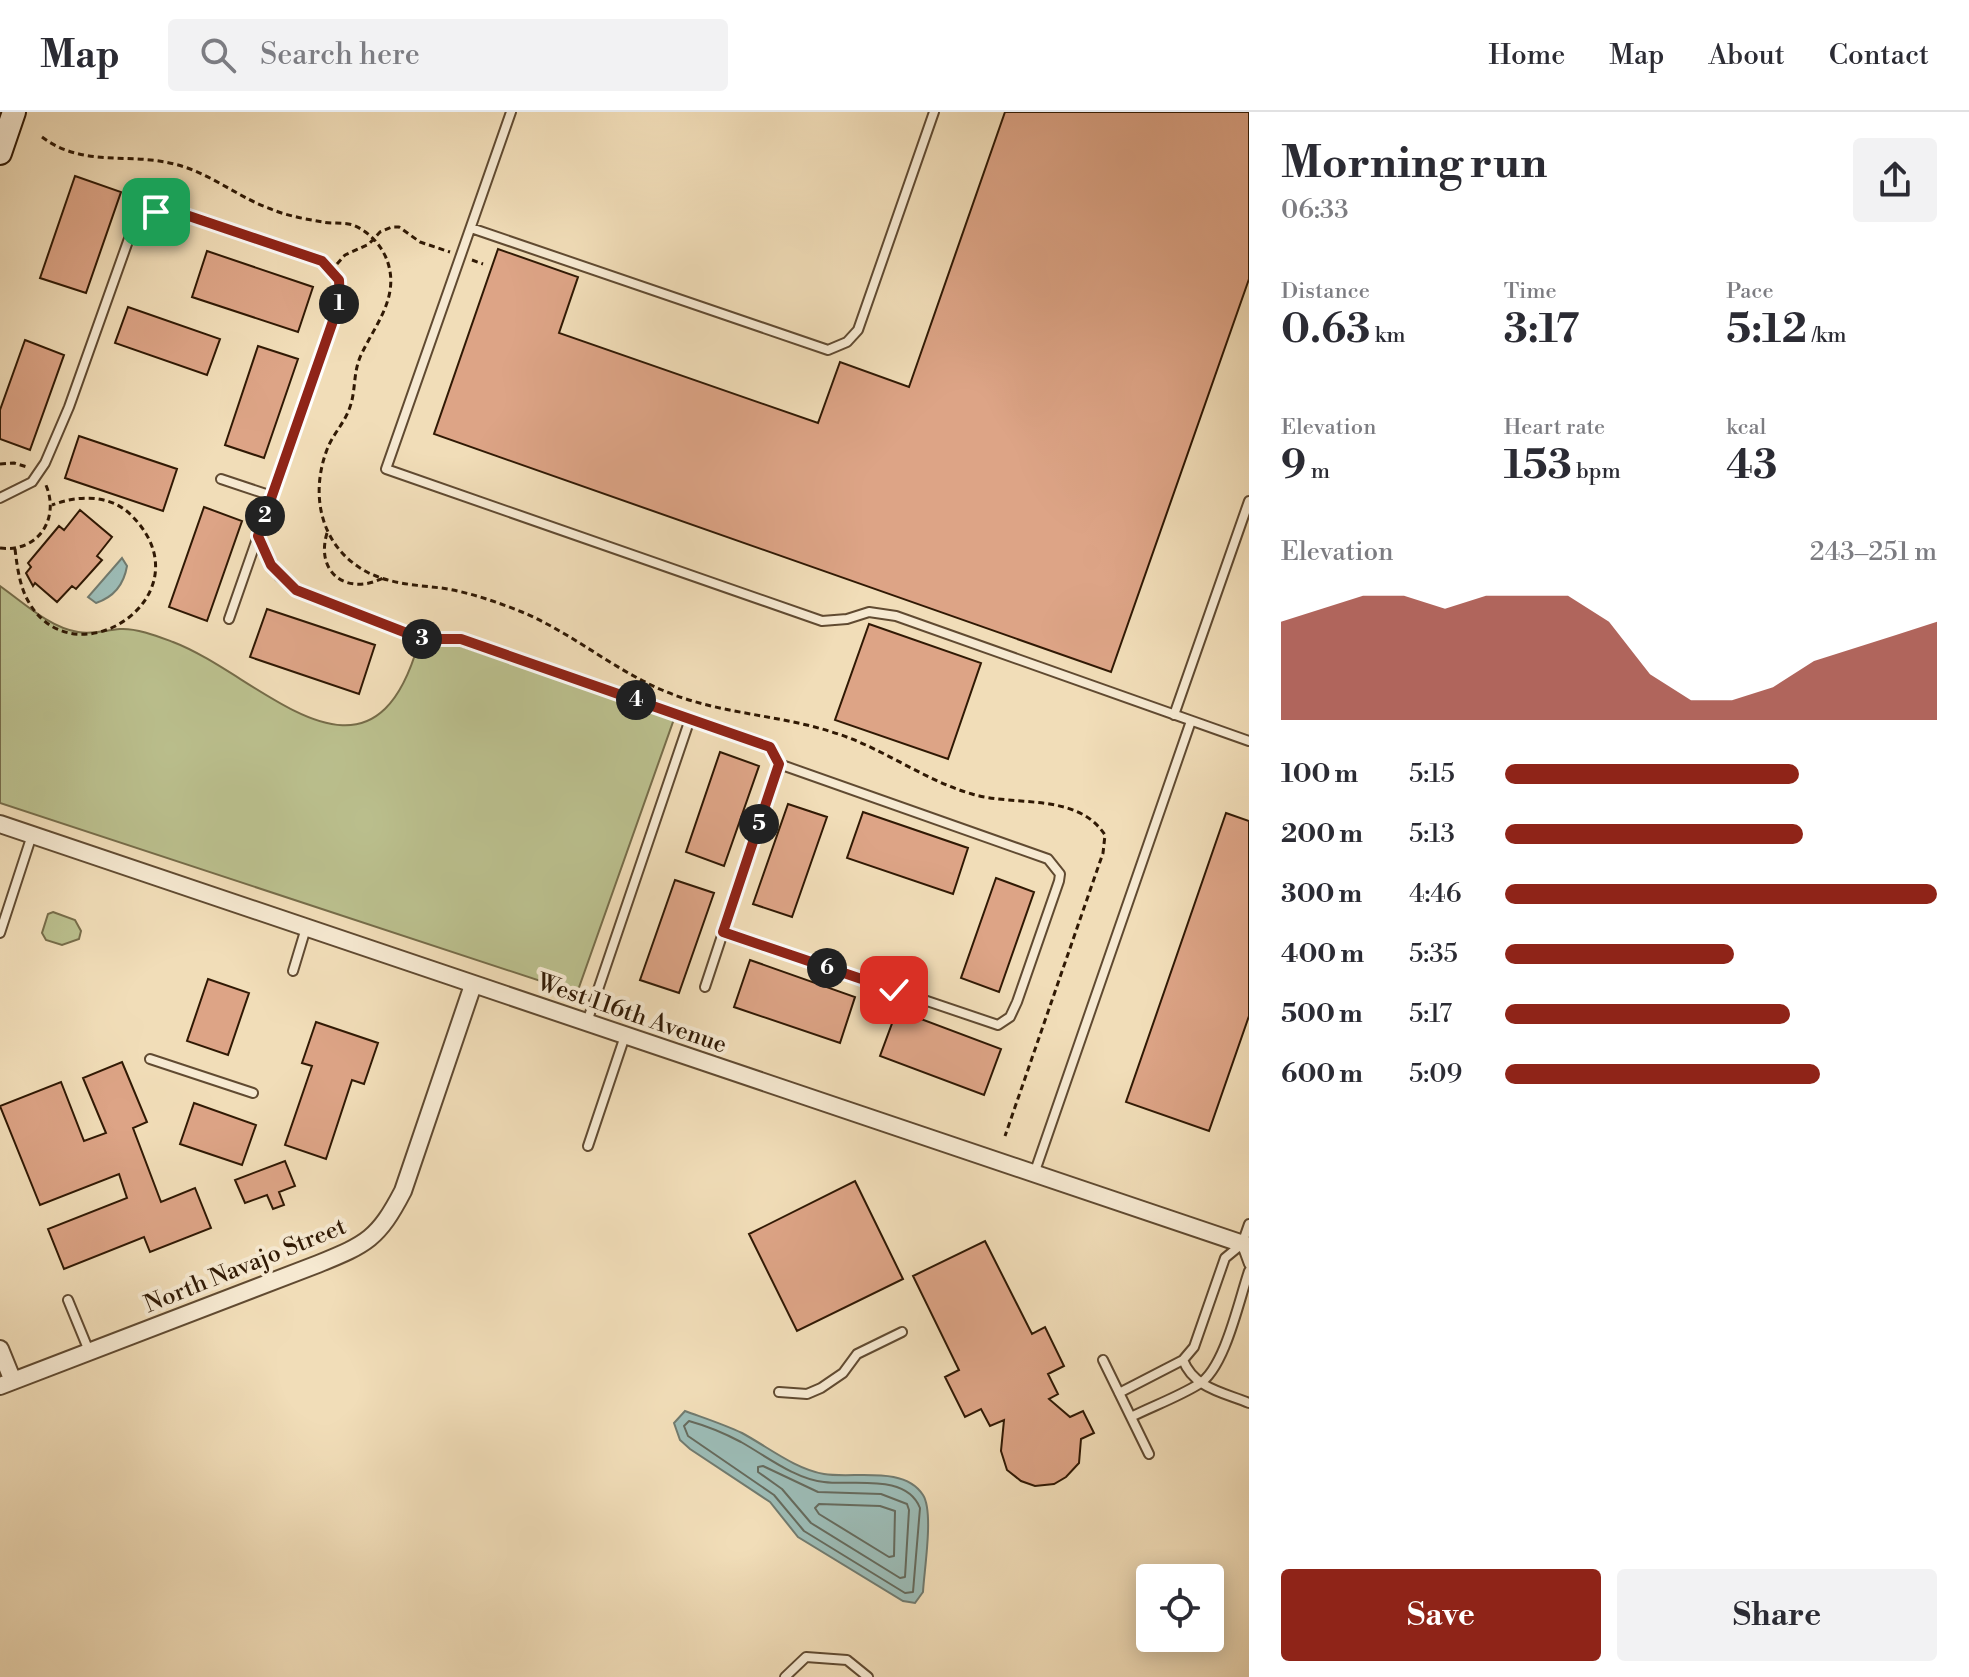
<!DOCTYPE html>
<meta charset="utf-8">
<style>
:root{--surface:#fff;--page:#f2f2f3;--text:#2b2b33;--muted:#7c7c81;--line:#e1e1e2;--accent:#8f2418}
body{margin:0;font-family:"Libre Bodoni",serif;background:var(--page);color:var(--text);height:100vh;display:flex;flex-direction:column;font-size:30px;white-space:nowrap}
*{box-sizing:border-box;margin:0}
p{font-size:26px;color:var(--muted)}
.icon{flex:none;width:44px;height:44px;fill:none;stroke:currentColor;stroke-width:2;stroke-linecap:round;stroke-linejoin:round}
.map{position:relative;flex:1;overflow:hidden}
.drawer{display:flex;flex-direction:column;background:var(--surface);width:720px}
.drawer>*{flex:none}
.fabs{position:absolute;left:1136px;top:1452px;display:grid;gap:16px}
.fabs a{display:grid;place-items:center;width:88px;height:88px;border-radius:8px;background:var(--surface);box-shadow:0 4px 20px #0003;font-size:40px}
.pin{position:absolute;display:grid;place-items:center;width:68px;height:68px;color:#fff;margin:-34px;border-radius:16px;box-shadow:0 4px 12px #0006}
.km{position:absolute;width:40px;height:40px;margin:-20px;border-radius:50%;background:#222;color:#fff;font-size:22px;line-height:40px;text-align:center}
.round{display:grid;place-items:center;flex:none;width:84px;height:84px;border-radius:8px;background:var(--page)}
.summary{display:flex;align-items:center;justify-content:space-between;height:136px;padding:0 32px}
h1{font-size:44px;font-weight:800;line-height:60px}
.figures{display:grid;grid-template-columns:repeat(3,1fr);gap:12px;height:136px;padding:8px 32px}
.figures div{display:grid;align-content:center}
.figures b{font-size:40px;font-weight:800}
.figures small{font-size:22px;font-weight:400}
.figures p{font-size:22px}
.chart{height:224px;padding:16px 32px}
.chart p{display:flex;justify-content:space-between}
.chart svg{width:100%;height:144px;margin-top:8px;fill:var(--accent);opacity:.7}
.cta{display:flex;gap:16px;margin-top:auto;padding:16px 32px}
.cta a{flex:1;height:92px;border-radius:8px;background:var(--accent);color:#fff;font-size:32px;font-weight:800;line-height:92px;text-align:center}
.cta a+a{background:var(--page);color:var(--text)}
ul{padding:0 32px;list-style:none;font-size:26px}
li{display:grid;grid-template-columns:128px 96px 1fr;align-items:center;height:60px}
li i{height:20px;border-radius:10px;background:var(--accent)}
header{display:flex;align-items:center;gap:48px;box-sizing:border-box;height:112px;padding:0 40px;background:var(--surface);border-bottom:2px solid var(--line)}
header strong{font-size:38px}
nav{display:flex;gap:44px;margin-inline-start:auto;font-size:28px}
.search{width:560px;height:72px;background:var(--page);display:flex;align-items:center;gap:20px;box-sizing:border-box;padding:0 28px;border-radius:8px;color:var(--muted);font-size:30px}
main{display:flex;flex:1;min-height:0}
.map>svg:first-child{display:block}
</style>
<header>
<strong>Map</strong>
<div class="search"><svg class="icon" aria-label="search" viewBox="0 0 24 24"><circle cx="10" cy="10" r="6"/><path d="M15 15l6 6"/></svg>Search here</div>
<nav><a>Home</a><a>Map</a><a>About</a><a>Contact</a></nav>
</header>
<main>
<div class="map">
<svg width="1249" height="1565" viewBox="0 0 1249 1565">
<rect width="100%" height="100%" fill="#f1ddb8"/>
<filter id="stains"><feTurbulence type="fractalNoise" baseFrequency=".0025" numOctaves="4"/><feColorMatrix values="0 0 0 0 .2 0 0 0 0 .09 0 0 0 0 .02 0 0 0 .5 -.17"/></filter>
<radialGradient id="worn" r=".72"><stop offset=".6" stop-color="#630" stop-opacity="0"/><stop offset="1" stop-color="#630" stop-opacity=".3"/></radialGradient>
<!-- green -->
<path fill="#bbc08e" stroke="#766c49" stroke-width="2" d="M0,474C24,491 49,515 78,520C93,523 105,518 120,517C137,516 157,524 173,530C260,563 370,698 418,533L461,534L674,607L577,881L0,691Z
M53,800L75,808L81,819L79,827L62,833L46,828L42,821L48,802Z"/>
<!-- water -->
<path fill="#9cbbb5" stroke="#717a6e" stroke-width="2" d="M122,446L127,454C124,472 114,485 96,491L88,485Z
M685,1299C704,1306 723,1312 742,1321C768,1335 795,1357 824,1362C853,1367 904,1353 923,1383C934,1400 924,1459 923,1480L915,1491L903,1489L798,1425L770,1390L690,1337L680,1328L674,1311Z"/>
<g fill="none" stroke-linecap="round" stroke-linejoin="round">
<!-- shore -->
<path stroke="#666a5c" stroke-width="2" d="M689,1309C707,1314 724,1321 741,1330C766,1344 795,1367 824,1370C853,1374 906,1361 920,1396L913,1480L905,1481L804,1419L774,1383L688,1324L684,1314Z
M763,1354L818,1380L881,1382L907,1392L909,1398L905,1465L900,1466L811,1411L782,1377L758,1360V1355Z
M819,1392L880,1394L895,1399L894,1444L889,1445L819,1402L815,1396Z"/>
</g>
<!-- building -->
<path fill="#dda486" stroke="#301904" stroke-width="2" d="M1005,0H1249V167L1111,560L434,322L498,137L578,165L559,221L818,311L840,250L909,275Z
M75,64L121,80L86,181L40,166Z
M207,139L313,175L298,220L192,185Z
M128,195L220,227L207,263L115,231Z
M25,228L64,243L30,338L0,327V298Z
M258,234L298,247L264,346L225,333Z
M79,324L177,357L163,399L65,366Z
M204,395L242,409L207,509L169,495Z
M80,398L112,425L97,444L102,448L76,477L72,474L57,490L35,471L33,474L26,461L31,455L28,451L59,414L64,418Z
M267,497L375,533L359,582L250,545Z
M869,512L981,551L948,647L835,608Z
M720,640L759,654L724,754L686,740Z
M788,692L827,705L792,805L753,792Z
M863,700L968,736L953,782L847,746Z
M1226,701L1249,709V904L1209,1019L1126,990Z
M996,766L1034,780L999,880L961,866Z
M675,768L714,781L679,881L640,868Z
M750,848L855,885L840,931L734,895Z
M208,867L249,881L228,943L187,929Z
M897,898L1001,937L984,983L880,944Z
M316,910L378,931L364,972L352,968L326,1047L285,1033L312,954L302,951Z
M122,950L147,1010L133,1016L161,1090L195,1076L211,1116L150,1140L144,1125L64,1157L48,1117L127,1086L119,1062L40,1093L0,994L61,970L84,1029L106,1021L83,966Z
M194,991L256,1013L242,1053L180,1032Z
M285,1049L295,1074L279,1080L284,1093L273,1097L267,1083L245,1091L235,1068Z
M855,1069L903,1167L797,1219L749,1122Z
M985,1129L1032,1222L1045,1215L1064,1254L1048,1262L1058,1282L1049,1287L1070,1305L1083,1299L1094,1321L1081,1327L1079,1351L1066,1365L1054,1372L1035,1374L1021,1369L1007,1358L1001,1339L1004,1308L990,1314L981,1297L965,1305L945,1265L959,1258L913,1164Z"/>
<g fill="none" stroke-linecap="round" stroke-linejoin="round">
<!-- lane casing -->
<g stroke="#604a31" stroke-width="12">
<path id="lane" d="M511,0L386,357L822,509L847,507L869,500L896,504L1249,629
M471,116L828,238L847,230L858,218L934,0
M221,367L272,384
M0,386L32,370L45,351L69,295L132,118L144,105L167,98L322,149L339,168L340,189L229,507
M258,424L279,464L296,478L422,527H461L770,635L779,652L705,875
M1174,603L1249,389
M723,820L998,913L1010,905L1017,890L1059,769L1060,762L1048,747L779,652
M0,821L32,723
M293,859L306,816
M587,910L690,607
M150,947L253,981
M588,1034L625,924
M1034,1062L1191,609
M1242,1133L1249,1152
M68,1188L89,1239
M1103,1248L1149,1342
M1183,1248C1194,1276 1222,1280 1249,1291
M779,1280L807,1282L821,1276L843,1261L857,1242L902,1220
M1119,1281L1183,1248L1194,1235L1225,1146L1242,1132L1249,1112
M1131,1305C1153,1294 1178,1285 1199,1272C1225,1256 1239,1188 1249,1159
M785,1565L806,1545L847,1548L868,1565"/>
</g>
<!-- street casing -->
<g stroke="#604a31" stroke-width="20">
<path id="street" d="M0,712L1249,1134
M0,1237L13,1269
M0,1274L318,1152C367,1132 378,1127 403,1079L473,873"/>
</g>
<!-- secondary casing -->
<g stroke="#301904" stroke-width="26">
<path id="secondary" d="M0,41L14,0"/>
</g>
<!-- path -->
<path stroke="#301904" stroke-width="3" stroke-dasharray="6 4" stroke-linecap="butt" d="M42,25C83,56 128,40 174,52C209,60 237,85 271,97C287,104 306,107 323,110C332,112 344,110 353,113C370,120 383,135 388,151C399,186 375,213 361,243C353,260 356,278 350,295C345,310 334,321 328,335C309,382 320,435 367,460C390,472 416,473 441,476C469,480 497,490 522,500C572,521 613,557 662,578C717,602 776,602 832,620C882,635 923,668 972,682C1015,695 1077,680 1105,723L1103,741L1005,1024
M472,148L483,152
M337,152L345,143L369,132L380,120L392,115H399L420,130L450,140
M0,352L14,351L27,355
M327,421C315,461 347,484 383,466
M0,436C39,441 61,405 45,371
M15,437C17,453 19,470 26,485C70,575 211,484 132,404C111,382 78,383 52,393"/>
<!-- lane -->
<use href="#lane" stroke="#f6e9d1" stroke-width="8"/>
<!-- street -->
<use href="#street" stroke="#f6e9d1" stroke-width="16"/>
<!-- secondary -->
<use href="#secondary" stroke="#f6e9d1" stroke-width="22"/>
</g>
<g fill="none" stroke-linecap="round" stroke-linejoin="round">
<!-- route casing -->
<g stroke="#fff" stroke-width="16">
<path id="route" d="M156,100L167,98L186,103L322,149L339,168L340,189L258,424L271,453L296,478L422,527H461L770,635L779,652L723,820L894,878"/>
</g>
<!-- route -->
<use href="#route" stroke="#8f2418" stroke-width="10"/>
</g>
<g text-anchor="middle" stroke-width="8" stroke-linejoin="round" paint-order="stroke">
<!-- street labels -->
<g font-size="24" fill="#301904" stroke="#f6e9d1">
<text transform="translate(632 901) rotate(19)" y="8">West 116th Avenue</text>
<text transform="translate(245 1153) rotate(-22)" y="8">North Navajo Street</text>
</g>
</g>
<rect width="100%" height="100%" filter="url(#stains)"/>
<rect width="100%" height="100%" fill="url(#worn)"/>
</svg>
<div class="fabs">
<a><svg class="icon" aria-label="locate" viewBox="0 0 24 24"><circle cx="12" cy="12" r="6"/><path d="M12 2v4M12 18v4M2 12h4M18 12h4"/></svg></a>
</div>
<div class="pin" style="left:156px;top:100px;background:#1e9e55"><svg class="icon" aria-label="arrive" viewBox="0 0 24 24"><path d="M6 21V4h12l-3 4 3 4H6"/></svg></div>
<div class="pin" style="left:894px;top:878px;background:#d93025"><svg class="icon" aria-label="check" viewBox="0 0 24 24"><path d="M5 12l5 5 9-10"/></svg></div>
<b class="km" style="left:339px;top:192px">1</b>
<b class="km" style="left:265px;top:404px">2</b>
<b class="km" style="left:422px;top:527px">3</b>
<b class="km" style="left:636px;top:588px">4</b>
<b class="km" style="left:759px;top:712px">5</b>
<b class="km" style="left:827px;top:856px">6</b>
</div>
<section class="drawer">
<div class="summary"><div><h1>Morning run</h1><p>06:33</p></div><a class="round"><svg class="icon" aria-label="share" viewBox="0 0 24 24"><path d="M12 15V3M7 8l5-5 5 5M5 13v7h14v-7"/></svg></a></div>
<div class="figures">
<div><p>Distance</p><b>0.63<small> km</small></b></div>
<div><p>Time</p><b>3:17</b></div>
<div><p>Pace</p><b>5:12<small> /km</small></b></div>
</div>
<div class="figures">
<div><p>Elevation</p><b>9<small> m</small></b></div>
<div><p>Heart rate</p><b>153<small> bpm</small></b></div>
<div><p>kcal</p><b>43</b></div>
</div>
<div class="chart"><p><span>Elevation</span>243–251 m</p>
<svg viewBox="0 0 160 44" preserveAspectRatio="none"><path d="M0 44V14L10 10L20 6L30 6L40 10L50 6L60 6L70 6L80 14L90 30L100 38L110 38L120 34L130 26L140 22L150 18L160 14V44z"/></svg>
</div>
<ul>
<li><b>100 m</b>5:15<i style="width:68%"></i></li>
<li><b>200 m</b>5:13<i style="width:69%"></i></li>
<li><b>300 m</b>4:46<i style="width:100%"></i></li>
<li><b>400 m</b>5:35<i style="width:53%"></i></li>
<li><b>500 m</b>5:17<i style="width:66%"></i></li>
<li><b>600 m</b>5:09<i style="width:73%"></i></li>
</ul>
<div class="cta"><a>Save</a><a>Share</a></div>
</section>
</main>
